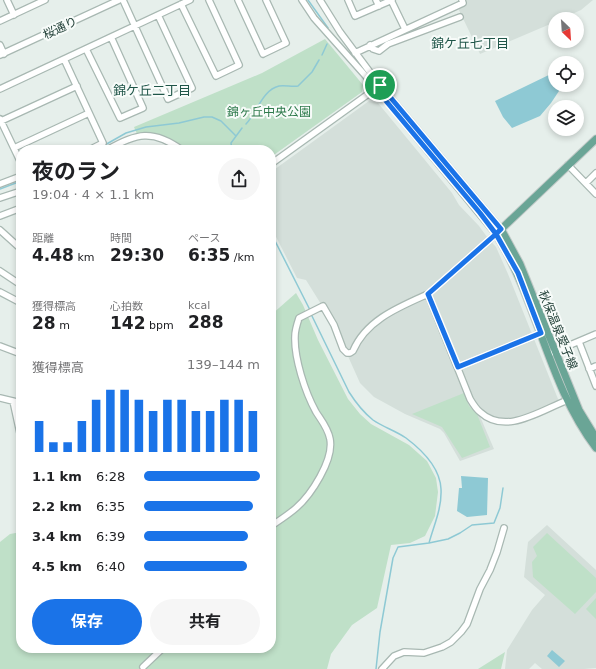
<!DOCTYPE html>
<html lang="ja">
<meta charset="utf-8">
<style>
:root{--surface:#fff;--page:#f6f6f6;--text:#202124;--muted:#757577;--accent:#1a73e8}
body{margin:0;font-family:"DejaVu Sans","Noto Sans JP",sans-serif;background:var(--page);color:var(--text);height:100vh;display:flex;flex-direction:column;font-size:15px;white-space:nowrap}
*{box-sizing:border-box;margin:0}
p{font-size:13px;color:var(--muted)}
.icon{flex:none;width:22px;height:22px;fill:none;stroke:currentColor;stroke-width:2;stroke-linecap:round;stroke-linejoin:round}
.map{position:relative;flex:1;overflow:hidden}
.sheet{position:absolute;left:16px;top:145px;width:260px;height:508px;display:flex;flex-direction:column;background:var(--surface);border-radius:16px;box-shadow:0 2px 6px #0003}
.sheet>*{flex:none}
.needle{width:26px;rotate:155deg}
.fabs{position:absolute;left:548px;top:12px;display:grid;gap:8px}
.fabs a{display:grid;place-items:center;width:36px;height:36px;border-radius:50%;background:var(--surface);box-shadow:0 2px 6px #0003;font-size:20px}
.pin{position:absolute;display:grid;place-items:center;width:34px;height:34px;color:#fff;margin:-17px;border:2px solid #fff;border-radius:50%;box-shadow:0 1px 4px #0007}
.round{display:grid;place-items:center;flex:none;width:42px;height:42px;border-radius:21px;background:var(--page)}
.summary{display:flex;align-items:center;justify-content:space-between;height:68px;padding:0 16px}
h1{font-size:22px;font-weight:700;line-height:30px}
.figures{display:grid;grid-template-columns:repeat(3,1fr);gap:6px;height:68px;padding:4px 16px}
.figures div{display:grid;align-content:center}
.figures b{font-size:17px;font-weight:700}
.figures small{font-size:11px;font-weight:400}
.figures p{font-size:11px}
.chart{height:112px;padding:8px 16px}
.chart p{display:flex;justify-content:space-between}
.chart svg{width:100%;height:72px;margin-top:4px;stroke:var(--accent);stroke-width:6}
.primary-button{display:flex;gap:8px;margin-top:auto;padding:8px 16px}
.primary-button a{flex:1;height:46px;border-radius:24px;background:var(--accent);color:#fff;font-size:16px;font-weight:700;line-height:46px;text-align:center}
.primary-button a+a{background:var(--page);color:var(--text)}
ul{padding:0 16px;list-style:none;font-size:13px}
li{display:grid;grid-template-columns:64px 48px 1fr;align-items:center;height:30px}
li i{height:10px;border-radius:5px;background:var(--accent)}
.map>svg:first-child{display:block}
</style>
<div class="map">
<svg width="596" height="669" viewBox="0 0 596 669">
<rect width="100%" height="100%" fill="#e6efeb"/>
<!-- built -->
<path fill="#d4dfda" d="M464,0H593L581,10L561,19H555V22L480,54L458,8Z
M369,101L378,103L452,193L459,205L479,226L487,237L496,247L508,274L560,404L513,422L479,414L494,449L460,461L444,433L440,429L405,414L374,397L360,383L334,325L306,280L297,278L271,227V172Z
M547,525L596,570V668L584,669H542L535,663L529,669H505L507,650L532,610L545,595L524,577L528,542Z"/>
<!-- green -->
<path fill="#bfe0c8" d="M325,39L363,85L362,92L271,157V150H186L170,139L157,134H137L134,127L262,73Z
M296,293L303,305L318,340L348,399L360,414L371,424L409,445L427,461L436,478L438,492L435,516L425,536L410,543L391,545L377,608L352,625L331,654L327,669H0V542L10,534L21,532V648H271V315Z
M464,393L469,406L477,414L490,447L462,458L442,427L412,414Z
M547,533L596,578V592L575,614L533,577L532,562L537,556L533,547Z
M596,598V619L586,609Z
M505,652L501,669H478Z"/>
<!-- water -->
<path fill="#8ec9d4" d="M555,72V85H563L551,103L540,116L512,128L503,117L495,101Z
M461,476L488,478L487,515L467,517L457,511L459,488H462Z
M552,650L565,661L559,667L547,656Z"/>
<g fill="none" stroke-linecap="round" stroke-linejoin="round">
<!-- stream -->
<path stroke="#8ec9d4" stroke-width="1.5" d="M308,0L328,28
M322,55L327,44
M246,124C257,113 262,90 279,86C285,85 292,87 298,86L312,72L319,60
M96,150L126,133L146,127L179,123L204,117H212L221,121L236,136
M232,150L231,143L242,128
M0,189L21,181
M271,233L310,310
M311,314L349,392C356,403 363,412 373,420C383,427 396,431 406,438C422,450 440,467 441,489C442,508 434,525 429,543L398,547L393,558L380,632L376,669
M429,543L448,539L460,533L472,525L494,523L500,508L503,488"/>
<!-- minor casing -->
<g stroke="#a8b8b2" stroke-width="8">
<path id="minor" d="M7,0L14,15
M123,0L168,99L192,88L158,15
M238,0L263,54L286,43L266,0
M302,0L314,18L371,82L496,234L428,294L470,399C473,404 476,409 480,412C506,436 541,410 568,400
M320,0L340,32L375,79L501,229
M348,0L355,16L392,0
M376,0L379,6
M391,0L405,29
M181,4L216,76L239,65L209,0
M0,21L45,0
M0,45L4,54
M370,45L373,49L379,51L388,44L460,17
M86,49L120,118L143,108L111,37
M355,53L463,3L462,0
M0,55L119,0
M64,59L103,143L89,150
M0,89L190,0
M0,119L21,163
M1,121L77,86
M14,148L89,113
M107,150C136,133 153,129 182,150
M271,164L378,87
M568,165L596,194
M586,183L596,173
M0,184L21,176
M0,198L21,191
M0,216L21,208
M0,230L21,249
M0,271L21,285
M0,292L21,303
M579,342L596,386
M0,346L21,354
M549,354L596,334
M458,367L541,333
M589,369L596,366
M0,398L21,403
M13,401L21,438
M271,526C280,520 288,515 296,508C311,495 334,460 330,439C328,428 321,420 316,412C305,392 294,358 295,336C295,330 297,324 299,318L323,306L334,325L343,349L347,353H350L353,351C366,320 399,307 428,294
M143,667L163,648
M382,669L394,656L404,652L424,653L442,647L451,642L461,632L467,624L480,589L490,570L497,552L504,528"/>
</g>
<!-- major casing -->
<g stroke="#c2cac8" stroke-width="9">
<path id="major" d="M596,139L496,234C538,301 548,385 596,448
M501,229L520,264L579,410L596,438"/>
</g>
<!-- minor -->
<use href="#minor" stroke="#fff" stroke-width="5.5"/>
<!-- major -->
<use href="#major" stroke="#6aa596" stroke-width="7"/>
</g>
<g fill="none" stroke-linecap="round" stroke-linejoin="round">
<!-- route casing -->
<g stroke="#fff" stroke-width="8">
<path id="route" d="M380,85L376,89L480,213L496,234L428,294L458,367L541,333L518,273L496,234L501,229L380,85"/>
</g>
<!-- route -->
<use href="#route" stroke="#1a73e8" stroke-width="5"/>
</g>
<g text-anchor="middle" stroke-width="4" stroke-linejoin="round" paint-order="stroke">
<!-- street labels -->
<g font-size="12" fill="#24423a" stroke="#f7fbf9">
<text transform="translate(60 28) rotate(-25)" y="4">桜通り</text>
<text transform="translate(558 330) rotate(68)" y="4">秋保温泉愛子線</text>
</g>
<!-- park labels -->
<g font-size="12" fill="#2d7a4b" stroke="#f7fbf9">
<text x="269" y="116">錦ヶ丘中央公園</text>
</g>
<!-- neighbourhood labels -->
<g font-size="13" fill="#1f5548" stroke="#f7fbf9">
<text x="470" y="48">錦ケ丘七丁目</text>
<text x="152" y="95">錦ケ丘二丁目</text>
</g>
</g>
</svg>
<div class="fabs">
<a><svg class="needle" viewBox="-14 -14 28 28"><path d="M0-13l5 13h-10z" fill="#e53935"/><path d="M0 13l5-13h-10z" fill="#757577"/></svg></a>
<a><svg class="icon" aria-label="locate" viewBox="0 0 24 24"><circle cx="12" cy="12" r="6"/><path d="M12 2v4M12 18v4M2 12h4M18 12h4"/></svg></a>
<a><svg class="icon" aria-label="layers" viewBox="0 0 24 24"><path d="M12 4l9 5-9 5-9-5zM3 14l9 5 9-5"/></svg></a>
</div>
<div class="pin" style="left:380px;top:85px;background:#1e9e55"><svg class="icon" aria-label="arrive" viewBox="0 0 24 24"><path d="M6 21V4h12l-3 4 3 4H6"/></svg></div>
<section class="sheet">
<div class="summary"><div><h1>夜のラン</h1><p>19:04 · 4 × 1.1 km</p></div><a class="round"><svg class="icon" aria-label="share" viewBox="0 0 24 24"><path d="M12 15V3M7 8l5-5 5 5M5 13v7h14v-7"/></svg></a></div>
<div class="figures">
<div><p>距離</p><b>4.48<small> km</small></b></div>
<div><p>時間</p><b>29:30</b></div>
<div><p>ペース</p><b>6:35<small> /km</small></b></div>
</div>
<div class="figures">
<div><p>獲得標高</p><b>28<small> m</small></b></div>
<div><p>心拍数</p><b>142<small> bpm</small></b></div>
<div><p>kcal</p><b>288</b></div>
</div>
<div class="chart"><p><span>獲得標高</span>139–144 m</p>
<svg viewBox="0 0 160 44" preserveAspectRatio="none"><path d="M5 44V25M15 44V38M25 44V38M35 44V25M45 44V12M55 44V6M65 44V6M75 44V12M85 44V19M95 44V12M105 44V12M115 44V19M125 44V19M135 44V12M145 44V12M155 44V19"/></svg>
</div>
<ul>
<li><b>1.1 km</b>6:28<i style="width:100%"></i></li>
<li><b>2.2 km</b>6:35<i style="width:94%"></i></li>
<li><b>3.4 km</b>6:39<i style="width:90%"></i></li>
<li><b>4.5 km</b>6:40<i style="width:89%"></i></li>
</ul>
<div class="primary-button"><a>保存</a><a>共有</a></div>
</section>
</div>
